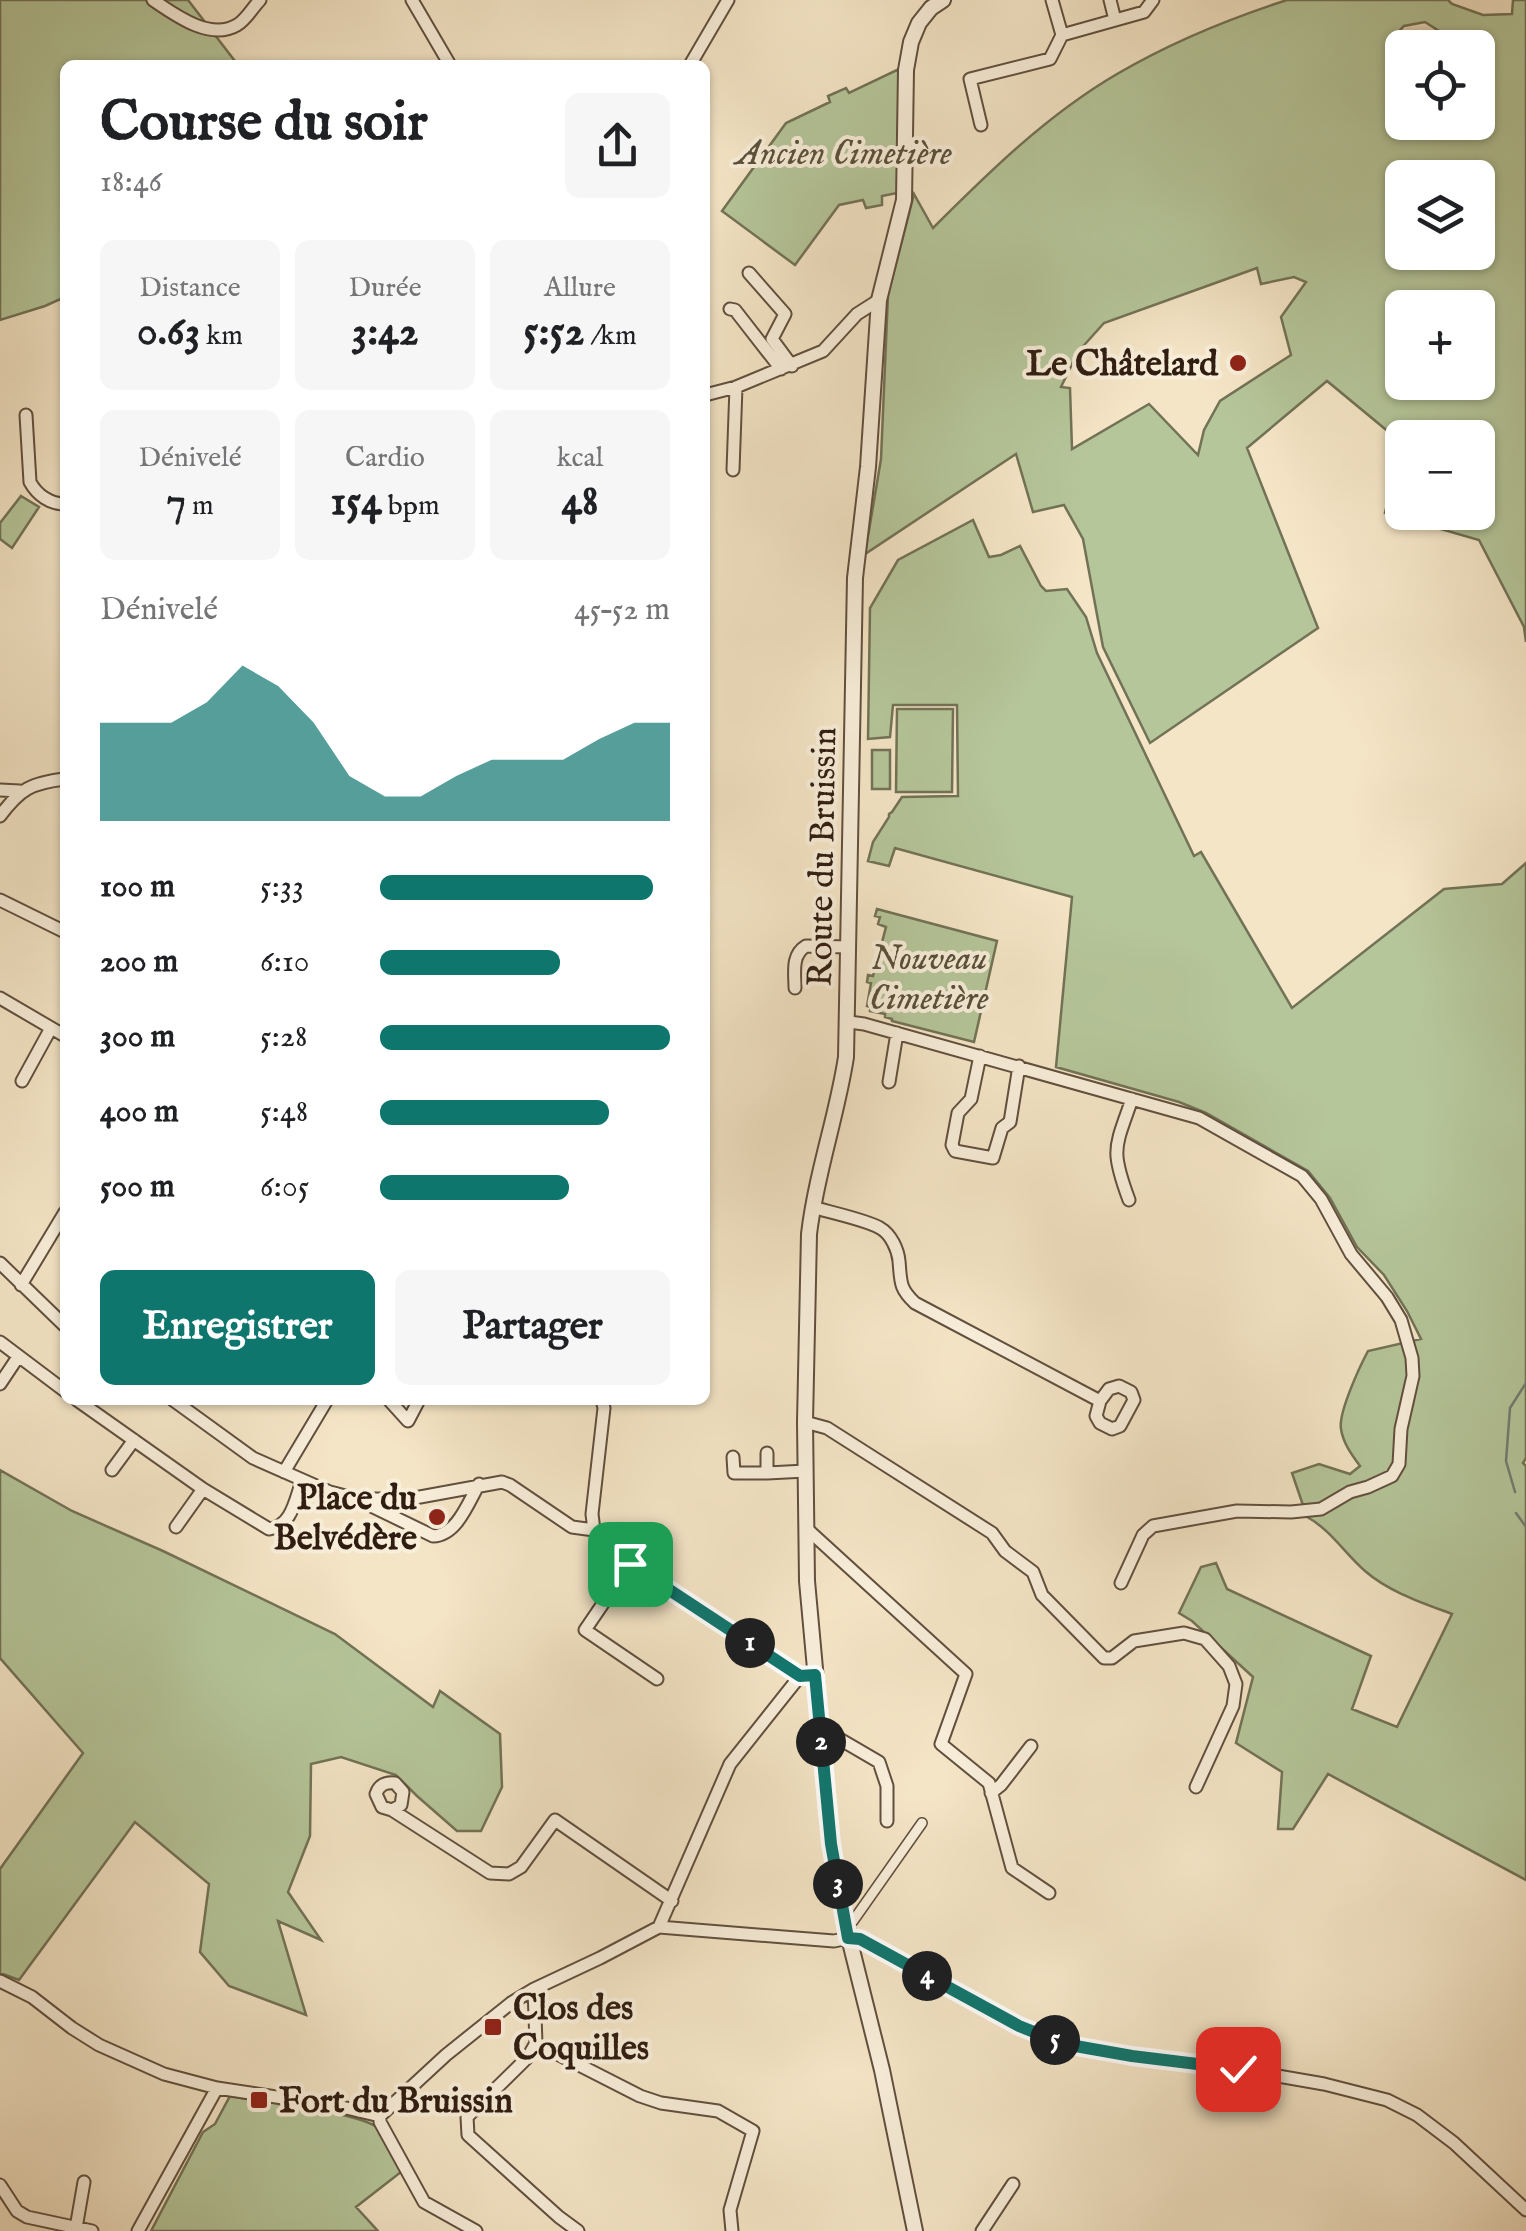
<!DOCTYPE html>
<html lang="fr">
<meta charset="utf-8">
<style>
:root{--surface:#fff;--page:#f6f6f6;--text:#202124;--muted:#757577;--accent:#0f766e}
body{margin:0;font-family:"IM FELL English",serif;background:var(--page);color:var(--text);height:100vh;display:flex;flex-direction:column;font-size:38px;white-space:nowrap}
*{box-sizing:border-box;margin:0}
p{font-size:32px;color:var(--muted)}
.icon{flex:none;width:55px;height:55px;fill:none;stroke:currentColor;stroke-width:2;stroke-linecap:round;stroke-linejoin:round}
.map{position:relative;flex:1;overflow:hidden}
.side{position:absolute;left:60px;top:60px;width:650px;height:1345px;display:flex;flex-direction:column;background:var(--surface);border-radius:15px;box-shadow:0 2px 8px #0004}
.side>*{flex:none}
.tools{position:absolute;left:1385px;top:30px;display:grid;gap:20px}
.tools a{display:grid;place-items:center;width:110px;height:110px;border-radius:15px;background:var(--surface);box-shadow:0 2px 8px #0004;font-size:50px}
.pin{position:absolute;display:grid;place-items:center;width:85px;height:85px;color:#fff;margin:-42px;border-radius:20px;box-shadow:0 5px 15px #0006}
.km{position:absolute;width:50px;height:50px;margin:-25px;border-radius:50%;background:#222;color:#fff;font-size:28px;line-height:50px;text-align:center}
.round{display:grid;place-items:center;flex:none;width:105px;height:105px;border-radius:15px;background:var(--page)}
.head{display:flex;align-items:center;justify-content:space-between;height:170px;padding:0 40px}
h1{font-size:55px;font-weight:700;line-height:75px}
.stats{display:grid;grid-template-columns:repeat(3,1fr);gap:15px;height:170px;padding:10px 40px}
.stats div{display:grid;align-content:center;border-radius:15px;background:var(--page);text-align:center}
.stats b{font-size:42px;font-weight:700}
.stats small{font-size:28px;font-weight:400}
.stats p{font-size:28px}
.chart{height:280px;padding:20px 40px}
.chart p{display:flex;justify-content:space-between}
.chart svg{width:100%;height:180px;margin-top:10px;fill:var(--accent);opacity:.7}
.primary-button{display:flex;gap:20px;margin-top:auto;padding:20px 40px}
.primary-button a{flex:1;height:115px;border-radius:15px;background:var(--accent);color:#fff;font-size:40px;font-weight:700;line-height:115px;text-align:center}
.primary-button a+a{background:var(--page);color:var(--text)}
ul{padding:0 40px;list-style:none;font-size:32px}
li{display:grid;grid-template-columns:160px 120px 1fr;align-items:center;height:75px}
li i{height:25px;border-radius:12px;background:var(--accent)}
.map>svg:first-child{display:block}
</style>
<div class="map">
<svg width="1526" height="2231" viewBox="0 0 1526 2231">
<rect width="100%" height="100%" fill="#f4e5c6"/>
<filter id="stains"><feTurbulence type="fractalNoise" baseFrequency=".002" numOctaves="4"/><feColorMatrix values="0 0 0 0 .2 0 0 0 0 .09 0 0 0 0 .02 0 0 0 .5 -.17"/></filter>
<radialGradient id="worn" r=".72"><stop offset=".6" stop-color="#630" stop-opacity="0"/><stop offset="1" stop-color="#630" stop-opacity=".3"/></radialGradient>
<!-- green -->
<path fill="#b5c69a" stroke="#727256" stroke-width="2.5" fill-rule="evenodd" d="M0,0H188L238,65H65V297L45,306L0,320Z
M1287,0H1448L1452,4L1483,15L1512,14L1513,0H1526V642L1524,627L1479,540L1385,513L1402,443L1327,381L1247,448L1318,628L1150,743L1103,647L1083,539L1064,505L1033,512L1016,454L865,554L881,459L888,295L914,194L933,228C989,172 1047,115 1117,74C1170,43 1228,19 1287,0ZM1425,22L1464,47L1478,48V57L1485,64L1478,74V122H1402L1391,40L1404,26ZM1402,178H1478V252H1402ZM1257,268L1261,284L1294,277L1306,282L1281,317L1291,355L1220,401L1204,430L1198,455L1149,404L1072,449L1070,388L1061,387L1078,352L1104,323ZM1402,308H1478V382H1402ZM1402,438H1478V512H1402Z
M899,69L897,193L882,196V205L866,208L863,200L839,205L795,265L722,211L786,123L830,102L828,96L846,88L849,93Z
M21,496L39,507L12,548L0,539V523Z
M973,520L989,557L1001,555L1020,546L1041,586L1046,591L1067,589L1086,617L1097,653L1194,856L1201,852L1292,1008L1444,889L1502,884L1526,863V1458L1523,1463L1526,1466V1880L1328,1774L1293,1829H1278L1282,1772L1236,1743L1253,1677L1192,1621L1179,1613L1201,1567L1216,1563L1227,1589L1371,1656L1352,1709L1397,1727L1452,1614C1423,1603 1389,1592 1365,1571C1345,1554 1331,1530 1307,1517L1292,1473L1319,1464L1350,1474L1360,1466C1352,1455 1343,1443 1341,1429C1338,1413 1360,1366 1368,1351L1421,1339L1407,1311L1384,1275L1357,1247L1330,1198L1308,1171L1206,1113L1179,1102L1056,1067L1072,897L895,848L889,866L868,861L873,842L889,817V814L892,812L902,797L958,796L957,705H893L890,737L868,739L870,608L898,560Z
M897,709H953L952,792H896Z
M872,750H890V789H872Z
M877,909L997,941L974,1042L892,1021V1019L885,1017V1014L870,1011L871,1007L867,1006L871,983L867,982L868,975L873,976L886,927L878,924L880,917L875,916Z
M0,1470L72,1511L163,1551L335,1634L433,1707L440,1691L500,1734L502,1787L481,1831H457L417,1796L396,1775L341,1757L311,1764L310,1836L288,1892L321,1940L278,1921L306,2015L229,1986L200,1952L209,1884L135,1822L19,1980L0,1973V1869L83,1753L0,1658Z
M230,2096C255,2101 365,2113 379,2129C388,2140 394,2159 401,2172L356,2207L378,2231H151L203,2132L215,2124Z"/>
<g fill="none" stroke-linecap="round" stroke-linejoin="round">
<!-- stream -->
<path stroke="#717e73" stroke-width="2.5" d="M1515,1492L1506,1461L1510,1408L1526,1383
M1516,1513L1526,1527"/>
<!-- pedestrian casing -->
<g stroke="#614f3e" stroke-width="12">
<path id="pedestrian" d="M846,1923L853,1921L922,1823"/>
</g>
<!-- minor casing -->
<g stroke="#614f3e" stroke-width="15">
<path id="minor" d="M153,0C175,15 210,41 237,25C246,20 253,7 260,0
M412,0L450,65
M1052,0L1062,35L1144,12L1153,0
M1110,0L1115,20
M690,65L728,0
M981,125L970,79L1050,59L1062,35
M749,273L785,314L772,339L792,366
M730,309L735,310L781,369
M705,395L736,387L823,351L857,314L879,300
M26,415L30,482C37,495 50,504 65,504
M733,470L736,387
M0,790L20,791
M0,816C20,789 31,783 65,779
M0,900L65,932
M795,988C795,973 791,955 806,946L849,947
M0,998L65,1036
M849,1022L864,1024L1199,1118L1302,1176L1321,1199L1351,1254L1387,1297L1401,1320L1412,1358L1413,1376L1401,1429L1399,1464L1392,1476L1368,1487L1350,1492L1321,1509L1291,1512L1237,1511L1153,1526L1143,1535L1121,1583
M980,1056L971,1099L958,1113L952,1145L955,1151L993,1158L1002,1128L1010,1122L1019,1066
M22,1081L51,1028
M889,1082L897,1033
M1129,1200C1110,1149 1115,1148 1132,1099
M812,1207C829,1212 867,1220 880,1228C891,1234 898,1250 899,1261C901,1282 899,1288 915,1303L1100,1401L1109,1389L1119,1386L1131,1392L1134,1400L1120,1426L1112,1429L1100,1423L1096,1416L1100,1401
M0,1263L65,1326
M21,1285L65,1212
M0,1342L65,1391
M0,1384L18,1357
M77,1400L203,1489L269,1529C292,1526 295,1500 302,1481
M173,1400L253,1458L330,1492L357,1499H409L502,1482L510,1485L572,1527L594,1530
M389,1400L408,1421L419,1400
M602,1400L604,1408L592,1514L594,1530L608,1550L800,1676L815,1675
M805,1422L827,1428L992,1533L1005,1551L1033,1572L1042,1595L1104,1658H1112L1134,1641L1184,1633L1205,1639L1229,1666L1236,1684L1233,1706L1196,1787
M767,1453V1473L806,1471
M733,1457L734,1473H767
M112,1470L134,1440
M284,1472L327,1400
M361,1501L433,1536C457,1535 468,1503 479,1484
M176,1527L203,1489
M807,1529L966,1674L941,1744L989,1783L1012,1868L1049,1893
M630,1564L585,1630L657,1679
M819,1727L879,1762L887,1786V1821
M991,1793L1001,1785L1031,1746
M392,1810L401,1805L403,1792L395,1783C385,1782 379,1785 376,1794L382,1807L392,1810L490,1873L509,1874L521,1867L555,1820L672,1901
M659,1927L730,1764L800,1676
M0,1981L32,1997L72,2028L99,2045L164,2074L217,2088L342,2107L380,2116
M534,1989L536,2043L528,2057L467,2117L468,2135L559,2217L578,2231
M536,2043L640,2096L661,2103L718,2111L753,2131L730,2210L732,2231
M380,2116L446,2055L511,2003L534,1989L600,1958L659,1927L834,1941L849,1938L860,1939L1019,2026L1064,2044L1132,2056L1238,2069L1324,2084L1387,2100L1417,2115L1454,2143L1526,2210
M380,2116V2122L424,2202L476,2231
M0,2185L17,2211L27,2217L92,2231
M76,2228L84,2182
M138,2231L217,2088
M982,2231L1013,2184"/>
</g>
<!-- tertiary casing -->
<g stroke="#614f3e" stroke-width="18">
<path id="tertiary" d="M915,2231L882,2070L849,1938L831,1844L807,1581L805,1422L809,1234C816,1174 837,1116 846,1057L855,578L868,467L879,300L904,200L906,70L911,42L919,23L931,8L943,0"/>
</g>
<!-- pedestrian -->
<use href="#pedestrian" stroke="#f8eeda" stroke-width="9"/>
<!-- minor -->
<use href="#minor" stroke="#f8eeda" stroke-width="11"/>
<!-- tertiary -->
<use href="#tertiary" stroke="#f8eeda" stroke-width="14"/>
</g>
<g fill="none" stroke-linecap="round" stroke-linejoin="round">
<!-- route casing -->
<g stroke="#fff" stroke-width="20">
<path id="route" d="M630,1564L800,1676L815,1675L831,1844L848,1938L860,1939L1019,2026L1064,2044L1132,2056L1238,2069"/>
</g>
<!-- route -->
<use href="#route" stroke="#0f766e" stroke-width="12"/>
</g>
<!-- markers -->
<g fill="#8f2418" stroke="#f8eeda" stroke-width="4">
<circle cx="1238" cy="363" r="10"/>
<circle cx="437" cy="1517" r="10"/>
<rect x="483" y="2017" width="20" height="20" rx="5"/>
<rect x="249" y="2090" width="20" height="20" rx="5"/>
</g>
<g text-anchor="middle" stroke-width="8" stroke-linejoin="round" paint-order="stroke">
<!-- park labels -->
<g font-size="35" font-style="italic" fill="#58503a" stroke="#f8eeda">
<text x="844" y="164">Ancien Cimetière</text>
<text x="929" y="969">Nouveau<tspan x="929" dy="40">Cimetière</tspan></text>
</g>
<!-- poi labels -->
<g font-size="35" font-weight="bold" fill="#301d11" stroke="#f8eeda" text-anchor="end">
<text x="1218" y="375">Le Châtelard</text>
<text x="417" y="1509">Place du<tspan x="417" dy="40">Belvédère</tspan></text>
<text x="513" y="2019" text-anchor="start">Clos des<tspan x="513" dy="40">Coquilles</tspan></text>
<text x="279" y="2112" text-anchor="start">Fort du Bruissin</text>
</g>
<!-- street labels -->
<g font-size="35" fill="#301d11" stroke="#f8eeda">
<text transform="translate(821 857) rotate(-89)" y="12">Route du Bruissin</text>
</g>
</g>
<rect width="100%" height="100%" filter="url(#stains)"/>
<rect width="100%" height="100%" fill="url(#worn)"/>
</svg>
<div class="tools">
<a><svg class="icon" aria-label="locate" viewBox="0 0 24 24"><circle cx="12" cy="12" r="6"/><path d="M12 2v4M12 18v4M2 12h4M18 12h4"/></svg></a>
<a><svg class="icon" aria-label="layers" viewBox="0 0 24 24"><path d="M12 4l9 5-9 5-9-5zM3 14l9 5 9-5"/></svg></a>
<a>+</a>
<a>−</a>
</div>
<div class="pin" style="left:630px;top:1564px;background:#1e9e55"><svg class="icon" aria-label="arrive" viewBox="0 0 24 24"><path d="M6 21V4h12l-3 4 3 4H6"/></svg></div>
<div class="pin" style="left:1238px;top:2069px;background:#d93025"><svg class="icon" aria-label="check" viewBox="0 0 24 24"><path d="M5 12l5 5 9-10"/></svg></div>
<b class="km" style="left:750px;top:1643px">1</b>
<b class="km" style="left:821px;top:1742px">2</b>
<b class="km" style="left:838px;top:1884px">3</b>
<b class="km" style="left:927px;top:1976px">4</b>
<b class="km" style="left:1055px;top:2040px">5</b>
<section class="side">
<div class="head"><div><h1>Course du soir</h1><p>18:46</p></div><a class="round"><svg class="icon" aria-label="share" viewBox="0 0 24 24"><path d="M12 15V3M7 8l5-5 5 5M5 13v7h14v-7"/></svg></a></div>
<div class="stats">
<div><p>Distance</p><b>0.63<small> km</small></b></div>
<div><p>Durée</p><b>3:42</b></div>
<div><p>Allure</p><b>5:52<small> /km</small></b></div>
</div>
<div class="stats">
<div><p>Dénivelé</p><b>7<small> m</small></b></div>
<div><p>Cardio</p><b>154<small> bpm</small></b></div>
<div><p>kcal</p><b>48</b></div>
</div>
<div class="chart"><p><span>Dénivelé</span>45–52 m</p>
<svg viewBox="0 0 160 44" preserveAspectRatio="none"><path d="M0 44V20L10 20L20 20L30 15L40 6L50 11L60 20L70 33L80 38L90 38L100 33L110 29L120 29L130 29L140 24L150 20L160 20V44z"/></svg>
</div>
<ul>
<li><b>100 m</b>5:33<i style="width:94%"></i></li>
<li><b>200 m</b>6:10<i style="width:62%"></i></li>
<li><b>300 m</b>5:28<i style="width:100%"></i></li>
<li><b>400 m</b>5:48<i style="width:79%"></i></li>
<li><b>500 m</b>6:05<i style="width:65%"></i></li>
</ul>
<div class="primary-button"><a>Enregistrer</a><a>Partager</a></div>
</section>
</div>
